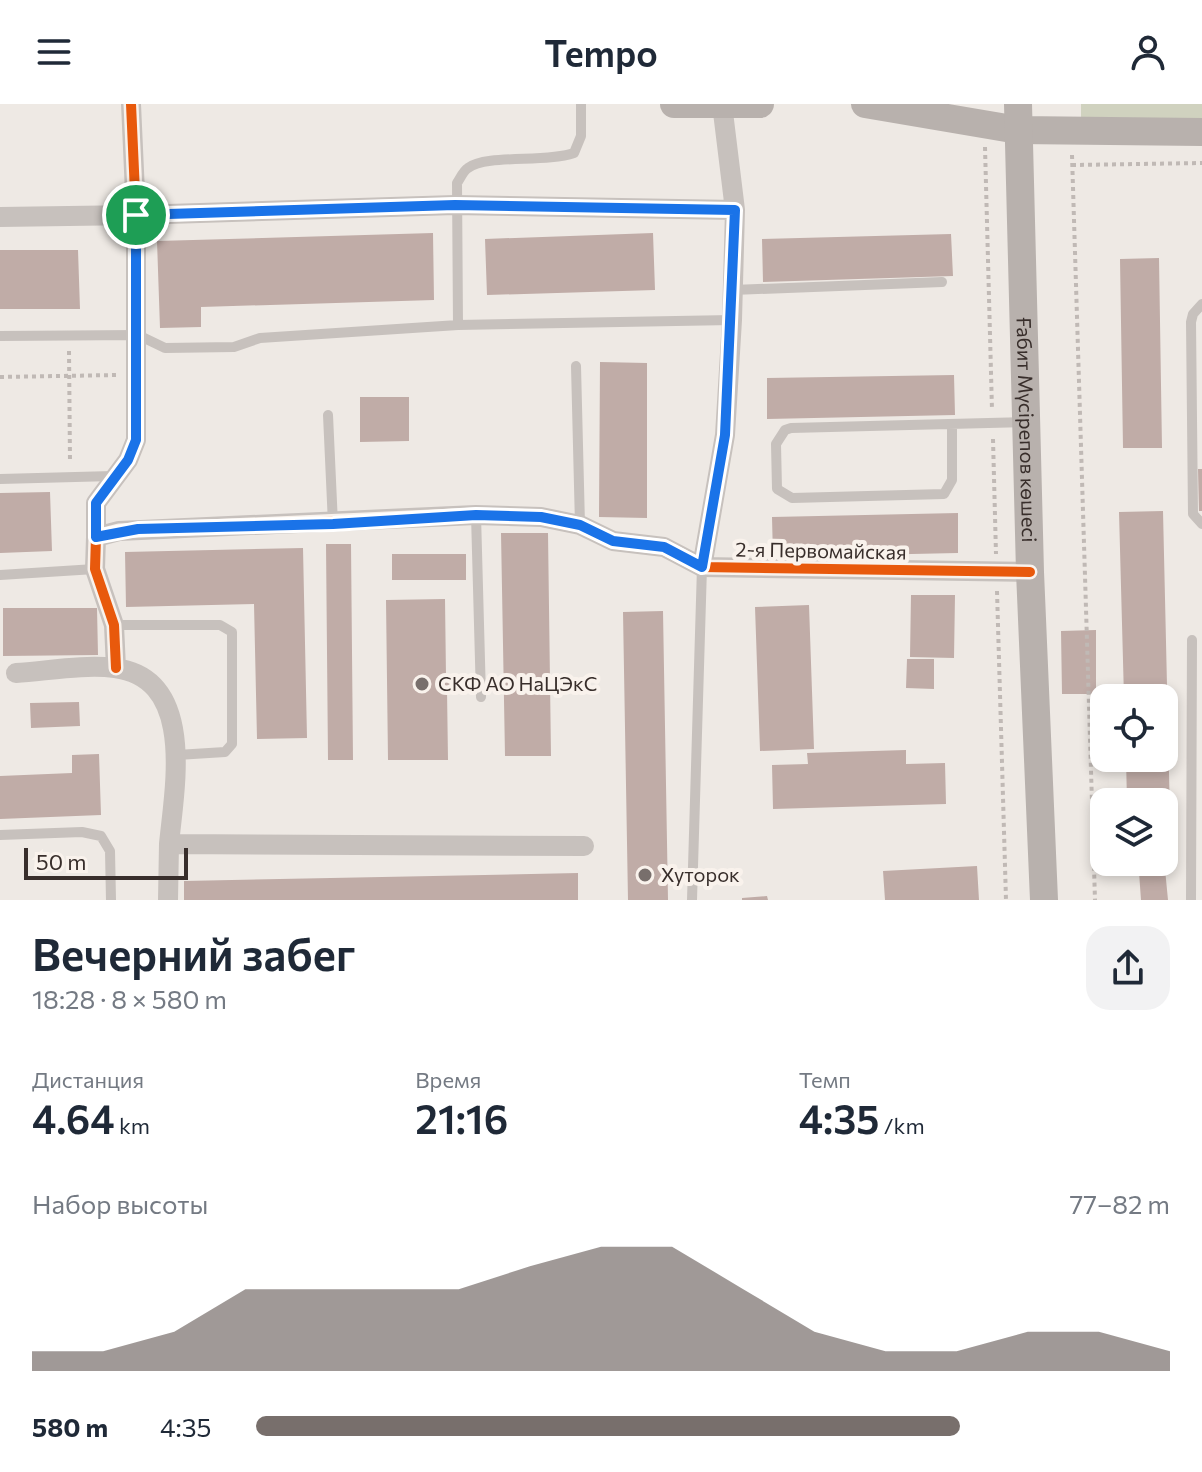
<!DOCTYPE html>
<html lang="ru">
<meta charset="utf-8">
<style>
:root{--surface:#fff;--page:#f2f2f3;--text:#1f2937;--muted:#747a83;--accent:#786f6c}
body{margin:0;font-family:Commissioner,sans-serif;background:var(--page);color:var(--text);height:100vh;display:flex;flex-direction:column;font-size:30px;white-space:nowrap}
*{box-sizing:border-box;margin:0}
p{font-size:26px;color:var(--muted)}
.icon{flex:none;width:44px;height:44px;fill:none;stroke:currentColor;stroke-width:2;stroke-linecap:round;stroke-linejoin:round}
.map{position:relative;height:796px;overflow:hidden}
.details{display:flex;flex-direction:column;background:var(--surface);flex:1}
.details>*{flex:none}
.tools{position:absolute;left:1090px;top:580px;display:grid;gap:16px}
.tools a{display:grid;place-items:center;width:88px;height:88px;border-radius:16px;background:var(--surface);box-shadow:0 4px 12px #0003;font-size:40px}
.scale{position:absolute;left:24px;bottom:20px;width:164px;box-sizing:border-box;padding-left:8px;border:4px solid #382e2b;border-top:0;font-size:22px;line-height:28px;white-space:nowrap;color:#382e2b;-webkit-text-stroke:6px #f9f2ec;paint-order:stroke}
.pin{position:absolute;display:grid;place-items:center;width:68px;height:68px;color:#fff;margin:-34px;border:4px solid #fff;border-radius:50%;box-shadow:0 2px 8px #0007}
.round{display:grid;place-items:center;flex:none;width:84px;height:84px;border-radius:24px;background:var(--page)}
.head{display:flex;align-items:center;justify-content:space-between;height:136px;padding:0 32px}
h1{font-size:44px;font-weight:600;line-height:60px}
.figures{display:grid;grid-template-columns:repeat(3,1fr);gap:12px;height:136px;padding:8px 32px}
.figures div{display:grid;align-content:center}
.figures b{font-size:40px;font-weight:600}
.figures small{font-size:22px;font-weight:400}
.figures p{font-size:22px}
.chart{height:224px;padding:16px 32px}
.chart p{display:flex;justify-content:space-between}
.chart svg{width:100%;height:144px;margin-top:8px;fill:var(--accent);opacity:.7}
ul{padding:0 32px;list-style:none;font-size:26px}
li{display:grid;grid-template-columns:128px 96px 1fr;align-items:center;height:60px}
li i{height:20px;border-radius:10px;background:var(--accent)}
header{display:flex;justify-content:space-between;align-items:center;height:104px;padding:0 32px;background:var(--surface);font-size:36px;font-weight:600}
.map>svg:first-child{display:block}
</style>
<header><svg class="icon" aria-label="menu" viewBox="0 0 24 24"><path d="M4 6h16M4 12h16M4 18h16"/></svg>Tempo<svg class="icon" aria-label="person" viewBox="0 0 24 24"><circle cx="12" cy="8" r="4"/><path d="M4 21q1-7 8-7t8 7"/></svg></header>
<div class="map">
<svg width="1202" height="796" viewBox="0 0 1202 796">
<rect width="100%" height="100%" fill="#eee9e4"/>
<!-- green -->
<path fill="#d0d2bf" d="M1081,0H1202V16L1081,18Z"/>
<!-- building -->
<path fill="#c0aca7" d="M433,129L434,196L201,203V223L160,224L157,137Z
M653,129L655,186L487,191L485,135Z
M951,130L953,172L763,178L762,135Z
M0,146H78L80,205H0Z
M1159,154L1162,344H1123L1120,155Z
M600,258L647,259V414L599,413Z
M954,271L955,311L767,315V274Z
M360,293H409V337L360,338Z
M1198,365H1202V407H1199Z
M50,388L52,447L0,449V389Z
M1163,407L1171,756H1164V698H1127L1126,654H1164V594H1124L1119,408Z
M958,409V449L773,453L772,413Z
M501,429H548L551,652H505Z
M326,440H351L353,656H328Z
M303,444L307,634L257,635L254,500L126,503L125,448Z
M392,450H466V476H392Z
M911,491H955L954,554L910,553Z
M445,495L446,573H457L458,586H447L448,656H388L386,496Z
M809,501L814,645L760,647L755,503Z
M3,504H97L98,551L3,552Z
M663,507L668,796H628L623,508Z
M1096,526V590H1062L1061,527Z
M907,555H934V585L906,584Z
M79,598L80,622L31,624L30,599Z
M906,646V660L945,659L946,700L773,705L772,661L808,660L807,649Z
M99,650L101,711L0,715V672L72,669V651Z
M977,762L979,796H885L883,767Z
M1165,765L1168,796H1141L1139,768Z
M578,769V796H184V777Z
M767,792L768,796H742V794Z"/>
<g fill="none" stroke-linecap="round" stroke-linejoin="round">
<!-- path -->
<path stroke="#c0b9b5" stroke-width="4" stroke-dasharray="4 4" stroke-linecap="butt" d="M985,43L992,306
M1072,51L1095,796
M1072,61L1202,59
M69,247L70,358
M0,273L118,271
M993,335L996,450
M997,487L1006,796"/>
<!-- lane -->
<path stroke="#c7c1bd" stroke-width="10" d="M733,186L942,178
M1202,200L1193,210L1191,218L1193,410L1202,420
M458,221L457,79C460,75 463,67 468,64C486,50 546,59 574,49L581,32V0
M0,232L138,231L165,244L234,243L260,234L458,221L732,216
M576,262L580,421
M328,311L333,420
M952,320V376L944,390L792,394L777,385L776,340L785,326L791,324L1023,318
M0,375L113,372
M476,411L481,593
M0,471L95,465
M114,521H220L232,528V640L225,648L177,651
M0,731L82,728L101,732L110,747L111,796
M692,796L702,463
M1191,796L1192,536"/>
<!-- street -->
<path stroke="#c7c1bd" stroke-width="20" d="M131,0L136,111L455,101L735,106
M0,113L136,111V336L128,356L96,399V433
M702,463L725,331L732,216L735,106L722,0
M116,564L114,521L95,465L96,433L119,427L476,411L541,413L580,421L613,437L664,443L702,463L1030,468
M16,569C47,567 84,560 115,564C197,575 174,686 169,740
M168,796L169,740L584,742"/>
<!-- secondary -->
<g stroke="#b8b1ad" stroke-width="28">
<path d="M674,0H760"/>
<path d="M865,0L1018,26L1202,28"/>
<path id="s1" d="M1018,0L1030,468L1044,796"/>
</g>
<!-- cycleway casing -->
<g stroke="#f9f2ec" stroke-width="15">
<path id="cycleway" d="M131,0L136,111L455,101L735,106
M116,564L114,521L95,465L96,433L119,427L476,411L541,413L580,421L613,437L664,443L702,463L1030,468"/>
</g>
<!-- cycleway -->
<use href="#cycleway" stroke="#e8590c" stroke-width="10"/>
</g>
<g fill="none" stroke-linecap="round" stroke-linejoin="round">
<!-- route casing -->
<g stroke="#fff" stroke-width="16">
<path id="route" d="M455,101L735,106L725,331L702,463L664,443L613,437L580,421L541,413L476,411L333,420L138,425L96,433V399L128,356L136,336V111Z"/>
</g>
<!-- route -->
<use href="#route" stroke="#1a73e8" stroke-width="10"/>
</g>
<!-- markers -->
<g fill="#786f6c" stroke="#f9f2ec" stroke-width="3">
<circle cx="422" cy="580" r="8"/>
<circle cx="645" cy="771" r="8"/>
</g>
<g text-anchor="middle" stroke-width="8" stroke-linejoin="round" paint-order="stroke">
<!-- street labels -->
<g font-size="20" fill="#382e2b" stroke="#f9f2ec">
<text dy="7" stroke="none"><textPath href="#s1" startOffset="326">Ғабит Мүсірепов көшесі</textPath></text>
<text transform="translate(821 447) rotate(1)" y="7">2-я Первомайская</text>
</g>
<!-- poi labels -->
<g font-size="20" fill="#382e2b" stroke="#f9f2ec" text-anchor="start">
<text x="438" y="587">СКФ АО НаЦЭкС</text>
<text x="661" y="778">Хуторок</text>
</g>
</g>
</svg>
<div class="tools">
<a><svg class="icon" aria-label="locate" viewBox="0 0 24 24"><circle cx="12" cy="12" r="6"/><path d="M12 2v4M12 18v4M2 12h4M18 12h4"/></svg></a>
<a><svg class="icon" aria-label="layers" viewBox="0 0 24 24"><path d="M12 4l9 5-9 5-9-5zM3 14l9 5 9-5"/></svg></a>
</div>
<div class="scale">50 m</div>
<div class="pin" style="left:136px;top:111px;background:#1e9e55"><svg class="icon" aria-label="arrive" viewBox="0 0 24 24"><path d="M6 21V4h12l-3 4 3 4H6"/></svg></div>
</div>
<section class="details">
<div class="head"><div><h1>Вечерний забег</h1><p>18:28 · 8 × 580 m</p></div><a class="round"><svg class="icon" aria-label="share" viewBox="0 0 24 24"><path d="M12 15V3M7 8l5-5 5 5M5 13v7h14v-7"/></svg></a></div>
<div class="figures">
<div><p>Дистанция</p><b>4.64<small> km</small></b></div>
<div><p>Время</p><b>21:16</b></div>
<div><p>Темп</p><b>4:35<small> /km</small></b></div>
</div>
<div class="chart"><p><span>Набор высоты</span>77–82 m</p>
<svg viewBox="0 0 160 44" preserveAspectRatio="none"><path d="M0 44V38L10 38L20 32L30 19L40 19L50 19L60 19L70 12L80 6L90 6L100 19L110 32L120 38L130 38L140 32L150 32L160 38V44z"/></svg>
</div>
<ul>
<li><b>580 m</b>4:35<i style="width:77%"></i></li>
</ul>
</section>
